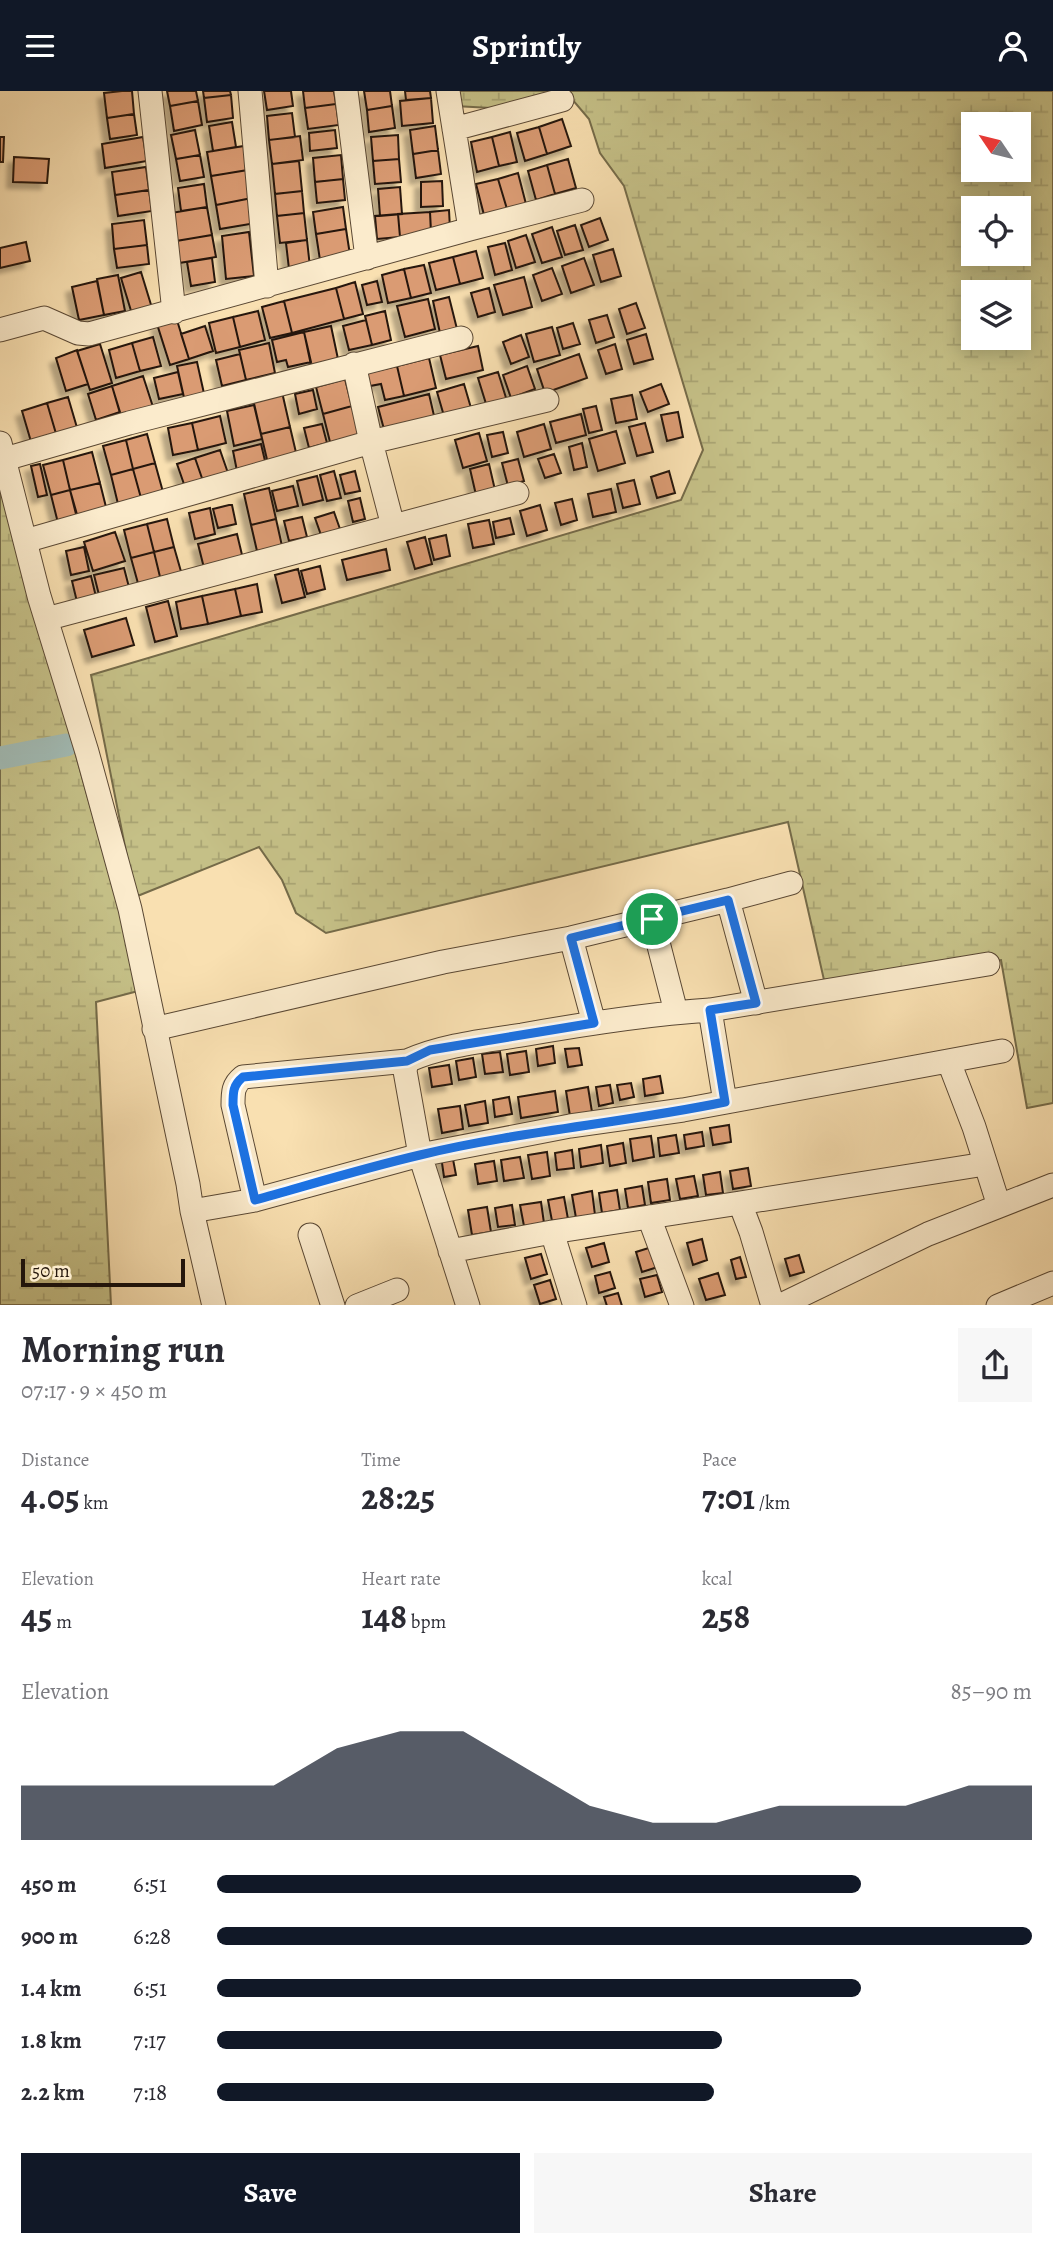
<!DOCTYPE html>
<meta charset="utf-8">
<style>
:root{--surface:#fff;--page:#f7f7f7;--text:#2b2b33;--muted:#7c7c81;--accent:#111827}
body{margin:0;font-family:Alegreya,serif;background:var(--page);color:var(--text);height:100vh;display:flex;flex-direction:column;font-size:26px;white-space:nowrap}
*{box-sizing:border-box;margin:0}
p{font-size:23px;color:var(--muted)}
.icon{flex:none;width:38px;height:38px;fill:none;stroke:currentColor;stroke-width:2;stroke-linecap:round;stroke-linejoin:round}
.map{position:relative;height:1214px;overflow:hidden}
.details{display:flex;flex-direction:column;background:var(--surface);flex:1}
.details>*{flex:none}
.needle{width:46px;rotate:305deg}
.controls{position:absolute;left:961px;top:21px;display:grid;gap:14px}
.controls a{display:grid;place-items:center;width:70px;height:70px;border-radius:0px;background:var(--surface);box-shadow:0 4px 18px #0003;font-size:35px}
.scale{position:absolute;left:21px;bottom:18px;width:164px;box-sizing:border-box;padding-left:7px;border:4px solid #25160b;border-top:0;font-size:19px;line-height:24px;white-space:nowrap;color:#25160b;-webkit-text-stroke:5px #fbebcc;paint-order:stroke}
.pin{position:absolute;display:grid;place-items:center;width:60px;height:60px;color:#fff;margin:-30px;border:4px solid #fff;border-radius:50%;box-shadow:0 2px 7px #0007}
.round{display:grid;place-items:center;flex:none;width:74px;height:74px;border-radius:0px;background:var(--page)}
.head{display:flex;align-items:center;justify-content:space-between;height:119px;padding:0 21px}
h1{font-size:38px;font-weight:700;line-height:52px}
.figures{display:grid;grid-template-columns:repeat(3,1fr);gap:10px;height:119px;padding:7px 21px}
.figures div{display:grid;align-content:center}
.figures b{font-size:35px;font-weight:700}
.figures small{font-size:19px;font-weight:400}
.figures p{font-size:19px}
.chart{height:196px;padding:14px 21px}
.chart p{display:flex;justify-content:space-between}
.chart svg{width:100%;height:126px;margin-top:7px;fill:var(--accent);opacity:.7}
.action{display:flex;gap:14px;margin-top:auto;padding:14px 21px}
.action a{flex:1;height:80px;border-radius:0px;background:var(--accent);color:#fff;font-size:28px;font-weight:700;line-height:80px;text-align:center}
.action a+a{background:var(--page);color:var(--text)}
ul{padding:0 21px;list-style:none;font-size:23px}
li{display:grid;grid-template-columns:112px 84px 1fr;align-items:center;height:52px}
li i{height:18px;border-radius:9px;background:var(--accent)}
header{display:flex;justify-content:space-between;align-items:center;height:91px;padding:0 21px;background:var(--accent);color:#fff;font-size:32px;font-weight:700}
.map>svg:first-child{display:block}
</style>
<header><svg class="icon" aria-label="menu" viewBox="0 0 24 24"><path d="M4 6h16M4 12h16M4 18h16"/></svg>Sprintly<svg class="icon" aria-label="person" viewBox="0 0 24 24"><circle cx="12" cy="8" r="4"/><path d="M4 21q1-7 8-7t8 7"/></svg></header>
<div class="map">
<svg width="1053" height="1215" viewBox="0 0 1053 1215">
<defs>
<pattern id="wetland-marsh" width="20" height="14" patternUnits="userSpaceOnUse" patternTransform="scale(1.75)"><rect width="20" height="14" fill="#c5c087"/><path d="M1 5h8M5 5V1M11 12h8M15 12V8" fill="none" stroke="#a9a473"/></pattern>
<filter id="shadow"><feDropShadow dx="-6" dy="6" stdDeviation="2" flood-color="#0004"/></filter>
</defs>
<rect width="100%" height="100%" fill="#f9e0b1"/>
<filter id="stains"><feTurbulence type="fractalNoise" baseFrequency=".00286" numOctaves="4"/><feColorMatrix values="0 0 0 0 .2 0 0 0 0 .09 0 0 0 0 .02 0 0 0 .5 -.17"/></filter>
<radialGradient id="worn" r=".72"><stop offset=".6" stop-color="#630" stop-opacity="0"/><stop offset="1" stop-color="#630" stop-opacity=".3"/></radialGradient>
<!-- wetland -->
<path fill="url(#wetland-marsh)" stroke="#756b49" stroke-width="2" fill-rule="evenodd" d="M451,0H1053V1012L1027,1017L1001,869L824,889L788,731L326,842L296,822L282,789L259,756L135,806L91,584L681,409L703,359L624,95L600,62L589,28L566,1L491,17L455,15ZM973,33H1018V79H973ZM973,117H1018V163H973ZM973,201H1018V247H973Z
M0,394L142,899L96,911L111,1214H0Z"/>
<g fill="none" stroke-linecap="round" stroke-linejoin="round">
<!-- canal -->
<path stroke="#a1bbb5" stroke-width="23" d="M0,667L66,654"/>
</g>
<!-- building -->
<path fill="#da9b73" stroke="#25160b" stroke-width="2" filter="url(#shadow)" d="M122,0H132L134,23L107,27L104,2Z
M167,0H196L198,10L170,15Z
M203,0H230L231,4L204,7Z
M264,0H291L293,15L267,19Z
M303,0H334L336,13L305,17Z
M364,0H390L392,15L367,19Z
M405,0H430L431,7L406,9Z
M231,4L233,27L207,31L204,7Z
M431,7L433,32L402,35L400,10Z
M198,10L202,34L174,40L170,15Z
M336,13L339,34L308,38L305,17Z
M392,15L395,37L369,41L367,19Z
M292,22L295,46L269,49L267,25Z
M134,23L137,44L110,48L107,27Z
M562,28L571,55L547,63L539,36Z
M232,31L236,56L213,60L209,35Z
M435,35L438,59L413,63L410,39Z
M539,36L547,63L525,70L517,42Z
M195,39L200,64L176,68L171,44Z
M335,39L337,57L310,60L309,42Z
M510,41L517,71L499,75L492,46Z
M398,44L399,68L373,70L371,46Z
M300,45L303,69L272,73L269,49Z
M0,46H4L3,71H0Z
M143,46L147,70L105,77L102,53Z
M492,46L499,75L477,81L471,51Z
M244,55L248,79L211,85L207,61Z
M438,59L441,83L416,87L413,63Z
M200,64L204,86L180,90L176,68Z
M341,64L343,88L315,91L313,67Z
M14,66L49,68L47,92L13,91Z
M399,68L401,91L375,93L373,70Z
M568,68L576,97L555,103L547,74Z
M299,70L302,100L275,103L272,73Z
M547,74L555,103L536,109L528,80Z
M146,76L149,99L115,104L112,81Z
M248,79L252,107L216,114L211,85Z
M518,82L526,113L507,118L498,88Z
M343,88L345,109L317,112L315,91Z
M498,88L507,118L484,124L476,93Z
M442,90L443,115L421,116V91Z
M204,93L207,116L181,120L178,97Z
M400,96L402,123L380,125L378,98Z
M149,99L152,120L118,125L115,104Z
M302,100L304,122L277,125L275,103Z
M252,107L256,132L220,138L216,114Z
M207,116L212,144L176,150L171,122Z
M343,116L346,138L316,143L313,121Z
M449,119L450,138L431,140L430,121Z
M430,121L431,143L400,146L398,123Z
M304,122L307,149L280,152L277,125Z
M398,123L400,146L377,148L375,125Z
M600,127L608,149L589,156L581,134Z
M144,129L147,154L114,158L112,133Z
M575,134L583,159L565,164L557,140Z
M552,136L562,166L542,172L532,143Z
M346,138L350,164L320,169L316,143Z
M249,141L254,185L226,188L222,145Z
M212,144L216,166L179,172L176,150Z
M526,144L535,171L516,177L508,150Z
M307,149L310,176L289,178L286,152Z
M26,151L30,170L0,177V157Z
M505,152L512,179L495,184L488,156Z
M147,154L149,173L117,177L114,158Z
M613,158L621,185L601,191L593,164Z
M476,160L483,187L460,193L453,166Z
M453,166L460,193L436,199L429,172Z
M212,167L215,191L191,195L187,171Z
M584,167L594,194L571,202L562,175Z
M424,174L431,202L411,207L404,178Z
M552,177L562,203L542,210L533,184Z
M404,178L411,207L388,212L382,184Z
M141,181L152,217L132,223L121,187Z
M118,184L125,220L104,224L97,188Z
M524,186L532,216L503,224L494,194Z
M97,190L104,224L79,229L72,196Z
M377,190L382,211L367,214L362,194Z
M355,191L363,223L344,228L336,197Z
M336,197L344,228L292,242L284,210Z
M489,197L495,221L478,226L471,202Z
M449,206L457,238L440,242L433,210Z
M428,208L435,238L405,246L397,215Z
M284,210L292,242L270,247L262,216Z
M636,212L645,237L627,243L619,218Z
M258,220L265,249L240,256L233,226Z
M385,220L391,249L372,254L365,225Z
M607,224L614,246L596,252L589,229Z
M176,226L189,268L170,274L157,233Z
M233,226L240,256L216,262L209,232Z
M366,229L372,254L349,259L343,235Z
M573,232L580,253L563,258L557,237Z
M205,235L213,260L189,268L181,243Z
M331,235L338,268L311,274L304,241Z
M552,236L560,264L534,271L526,243Z
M304,241L311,271L288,276L286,269L277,271L272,249Z
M646,243L653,268L634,273L627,249Z
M521,244L529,266L511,273L503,251Z
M153,246L161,275L140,280L132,252Z
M132,252L140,280L116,287L109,259Z
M269,252L275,282L246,289L239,259Z
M100,253L112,292L90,299L77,260Z
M615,253L622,278L606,283L598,259Z
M478,255L483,279L446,288L440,264Z
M77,259L88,293L66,300L56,267Z
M240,263L246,289L222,295L216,269Z
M579,263L587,287L545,302L537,278Z
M429,267L436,297L404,305L397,275Z
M197,271L205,307L185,311L177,275Z
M397,275L404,305L385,309L381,293L370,295L367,282Z
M527,275L535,298L511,307L503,284Z
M178,281L183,303L159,308L154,287Z
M498,281L507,310L487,316L478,287Z
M143,285L154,319L122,329L112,295Z
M345,288L352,315L323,323L316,296Z
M464,293L471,317L444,325L437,301Z
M661,293L669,313L648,321L640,301Z
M112,295L120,321L96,329L88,303Z
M313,299L317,318L299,323L295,303Z
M282,301L290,336L261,343L253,308Z
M429,303L435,329L385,342L378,316Z
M632,304L637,328L616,332L611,308Z
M68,306L78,340L57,346L47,312Z
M47,312L57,346L32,354L22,320Z
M254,314L262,348L234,355L227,320Z
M352,315L360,347L331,355L323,323Z
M596,315L602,339L589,342L583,318Z
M678,321L683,346L667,350L661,324Z
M581,323L586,344L556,352L550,331Z
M220,325L226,352L198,359L192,332Z
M192,332L198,359L173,364L168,337Z
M645,332L653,361L637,365L629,336Z
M322,333L327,352L309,357L304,337Z
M544,333L551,358L524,366L517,341Z
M290,336L298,370L269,377L261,343Z
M616,340L625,372L598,380L589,348Z
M503,341L508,362L492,366L487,344Z
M479,342L487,370L463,377L455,349Z
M147,343L155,372L133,378L126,349Z
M126,349L133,378L111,384L103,355Z
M582,352L587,376L574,379L569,356Z
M261,353L266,374L237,380L233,360Z
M220,359L228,382L203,390L195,367Z
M92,361L100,392L70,399L63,369Z
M554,363L561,382L545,387L538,368Z
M195,367L203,390L185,396L177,373Z
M518,368L524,390L508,395L502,372Z
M63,369L70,399L51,404L43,374Z
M155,372L163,401L141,407L133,378Z
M40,373L47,404L38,406L31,375Z
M489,373L495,399L476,404L470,378Z
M133,378L141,407L118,413L111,384Z
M334,380L341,407L327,410L320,384Z
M355,380L360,400L345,403L340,384Z
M669,380L675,402L657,407L651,386Z
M317,385L323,409L303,414L297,390Z
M634,389L640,413L623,417L617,393Z
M100,392L108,424L78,431L70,399Z
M293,395L298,415L277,420L272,400Z
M269,397L276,428L251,434L244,403Z
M611,398L616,421L593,426L588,403Z
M70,399L78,427L58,432L51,404Z
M360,407L365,428L353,431L348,410Z
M572,408L577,429L561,434L555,412Z
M229,414H232L236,433L218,437L213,418Z
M540,414L547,439L527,445L520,420Z
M210,417L215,443L195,448L189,422Z
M334,421L340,438L321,444L315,427Z
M302,426L307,446L289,450L284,430Z
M510,427L514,443L496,447L493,431Z
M167,428L174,456L154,461L147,433Z
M276,428L282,455L257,460L251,434Z
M489,429L494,453L473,457L468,433Z
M147,433L154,461L131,467L124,439Z
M115,441L125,470L93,480L84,451Z
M237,443L243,468L204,477L198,453Z
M446,444L450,465L434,469L429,448Z
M425,446L432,473L415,478L407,451Z
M84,456L89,480L71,484L66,460Z
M174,456L182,484L161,490L154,461Z
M386,458L390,479L347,489L342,469Z
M154,461L161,490L139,496L131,467Z
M320,475L325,498L307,503L301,480Z
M124,477L130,500L100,508L94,484Z
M298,478L305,506L282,512L275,484Z
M91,485L97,510L78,515L72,490Z
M257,493L262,521L241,525L235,498Z
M235,498L241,525L208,533L202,505Z
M202,505L208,533L181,538L176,511Z
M168,510L177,545L155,551L146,516Z
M126,527L134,554L92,566L84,539Z
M553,955L555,972L538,975L536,958Z
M579,957L582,974L568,976L565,958Z
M526,960L529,981L510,984L507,963Z
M500,961L503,981L485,983L482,963Z
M473,967L476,986L459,989L456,970Z
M449,974L452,993L432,996L429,977Z
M660,985L663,1002L645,1005L643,988Z
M631,992L634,1006L620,1009L617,994Z
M610,994L613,1012L599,1015L596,996Z
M588,996L592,1021L570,1025L566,1000Z
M555,1000L558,1021L521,1027L518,1006Z
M509,1006L512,1023L495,1026L493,1009Z
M485,1010L488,1032L469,1035L465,1014Z
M460,1015L463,1038L442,1042L438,1018Z
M729,1034L731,1051L713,1054L710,1037Z
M702,1041L704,1055L686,1058L684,1044Z
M676,1044L679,1062L660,1065L658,1047Z
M651,1045L654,1066L633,1070L630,1048Z
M623,1052L626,1072L610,1075L607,1055Z
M601,1054L603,1072L581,1076L579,1058Z
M572,1059L574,1077L557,1079L555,1062Z
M547,1061L550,1085L532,1088L528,1064Z
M452,1063L456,1084L444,1086L441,1065Z
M520,1066L524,1087L504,1090L501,1069Z
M494,1070L497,1090L478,1093L475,1073Z
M748,1077L751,1095L733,1098L730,1080Z
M720,1081L723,1102L706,1104L703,1084Z
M694,1085L698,1105L680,1108L676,1088Z
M667,1088L670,1109L651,1112L648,1091Z
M642,1095L645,1114L628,1117L625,1098Z
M617,1099L620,1119L602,1122L599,1102Z
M592,1100L595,1124L576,1127L572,1104Z
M564,1106L568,1128L552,1130L548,1109Z
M541,1111L544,1132L524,1135L520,1114Z
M512,1114L515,1134L498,1136L495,1117Z
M487,1116L491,1141L472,1144L468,1119Z
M702,1148L707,1169L693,1174L687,1152Z
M604,1152L609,1171L592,1176L586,1157Z
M655,1155L661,1175L642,1181L636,1161Z
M541,1163L547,1183L531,1188L525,1167Z
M799,1164L804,1181L790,1185L785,1168Z
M740,1166L746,1186L736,1188L731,1169Z
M610,1181L615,1197L599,1202L595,1185Z
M718,1182L725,1204L706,1209L699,1188Z
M657,1184L662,1201L645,1206L640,1188Z
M550,1189L556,1208L540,1213L534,1194Z
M618,1202L622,1215H607L604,1206Z"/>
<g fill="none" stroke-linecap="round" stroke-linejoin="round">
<!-- street casing -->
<g stroke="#5a4834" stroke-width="25">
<path id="street" d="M150,0L174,221
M250,0L267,195
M346,0L367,167
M448,0L470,138
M454,38L562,9
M0,239L44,227L78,242L89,243L470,138L582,109
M354,273L371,351L393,435
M0,352L39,505L87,661L130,818L188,1093L192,1120L214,1215
M5,368L129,332L461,247
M25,450L371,351L547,309
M46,528L517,402
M728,809L756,912
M652,828L676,921
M571,847L594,932
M710,919L725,1011
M154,938L443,871L571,847L728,809L791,792
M407,970L405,980L420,1064L468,1215
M949,971L974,1036L999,1115
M255,1109L233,1014C233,1001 233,994 243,986L407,970C443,954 483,950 522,944C584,933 647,923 710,919L988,873
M740,1112L985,1073
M192,1120L255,1109L420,1064L570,1035L683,1019L1002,960
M649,1126L682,1215
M552,1141L575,1215
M310,1144L333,1215
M450,1160L552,1141L740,1112L751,1141L773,1215
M357,1215L397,1199
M779,1215L928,1143L1053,1094
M998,1215L1053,1192"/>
</g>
<!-- street -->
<use href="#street" stroke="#fbebcc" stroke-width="23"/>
</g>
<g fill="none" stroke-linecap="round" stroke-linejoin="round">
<!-- route casing -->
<g stroke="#fff" stroke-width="14">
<path id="route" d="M728,809L756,912L710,919L725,1011C624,1032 520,1040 420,1064C364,1077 309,1094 255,1109L233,1014C233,1001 233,994 243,986L407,970L430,959L594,932L571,847Z"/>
</g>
<!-- route -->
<use href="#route" stroke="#1a73e8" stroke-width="9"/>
</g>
<rect width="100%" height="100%" filter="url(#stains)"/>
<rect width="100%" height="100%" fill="url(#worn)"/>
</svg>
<div class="controls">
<a><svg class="needle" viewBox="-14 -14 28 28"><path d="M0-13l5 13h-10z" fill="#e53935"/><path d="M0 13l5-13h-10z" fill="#7c7c81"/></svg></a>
<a><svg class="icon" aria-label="locate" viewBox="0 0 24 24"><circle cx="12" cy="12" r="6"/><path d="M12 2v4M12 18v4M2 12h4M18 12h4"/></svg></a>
<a><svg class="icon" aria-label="layers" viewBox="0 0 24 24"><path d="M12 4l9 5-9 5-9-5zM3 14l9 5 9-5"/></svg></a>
</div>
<div class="scale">50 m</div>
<div class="pin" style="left:652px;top:828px;background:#1e9e55"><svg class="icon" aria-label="arrive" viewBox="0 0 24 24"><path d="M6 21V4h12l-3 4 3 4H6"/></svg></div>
</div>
<section class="details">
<div class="head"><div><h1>Morning run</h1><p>07:17 · 9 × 450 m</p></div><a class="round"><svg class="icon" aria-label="share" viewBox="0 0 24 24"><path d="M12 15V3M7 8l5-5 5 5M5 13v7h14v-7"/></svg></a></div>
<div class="figures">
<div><p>Distance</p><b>4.05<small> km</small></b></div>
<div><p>Time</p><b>28:25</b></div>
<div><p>Pace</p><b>7:01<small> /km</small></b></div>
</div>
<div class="figures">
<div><p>Elevation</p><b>45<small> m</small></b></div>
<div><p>Heart rate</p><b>148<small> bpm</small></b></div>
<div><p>kcal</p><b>258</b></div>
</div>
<div class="chart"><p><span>Elevation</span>85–90 m</p>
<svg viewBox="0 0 160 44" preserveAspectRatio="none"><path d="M0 44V25L10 25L20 25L30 25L40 25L50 12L60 6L70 6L80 19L90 32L100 38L110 38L120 32L130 32L140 32L150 25L160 25V44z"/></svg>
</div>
<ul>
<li><b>450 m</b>6:51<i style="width:79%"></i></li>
<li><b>900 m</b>6:28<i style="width:100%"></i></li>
<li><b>1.4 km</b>6:51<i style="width:79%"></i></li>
<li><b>1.8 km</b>7:17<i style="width:62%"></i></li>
<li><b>2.2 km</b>7:18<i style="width:61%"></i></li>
</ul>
<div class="action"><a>Save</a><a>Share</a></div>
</section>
